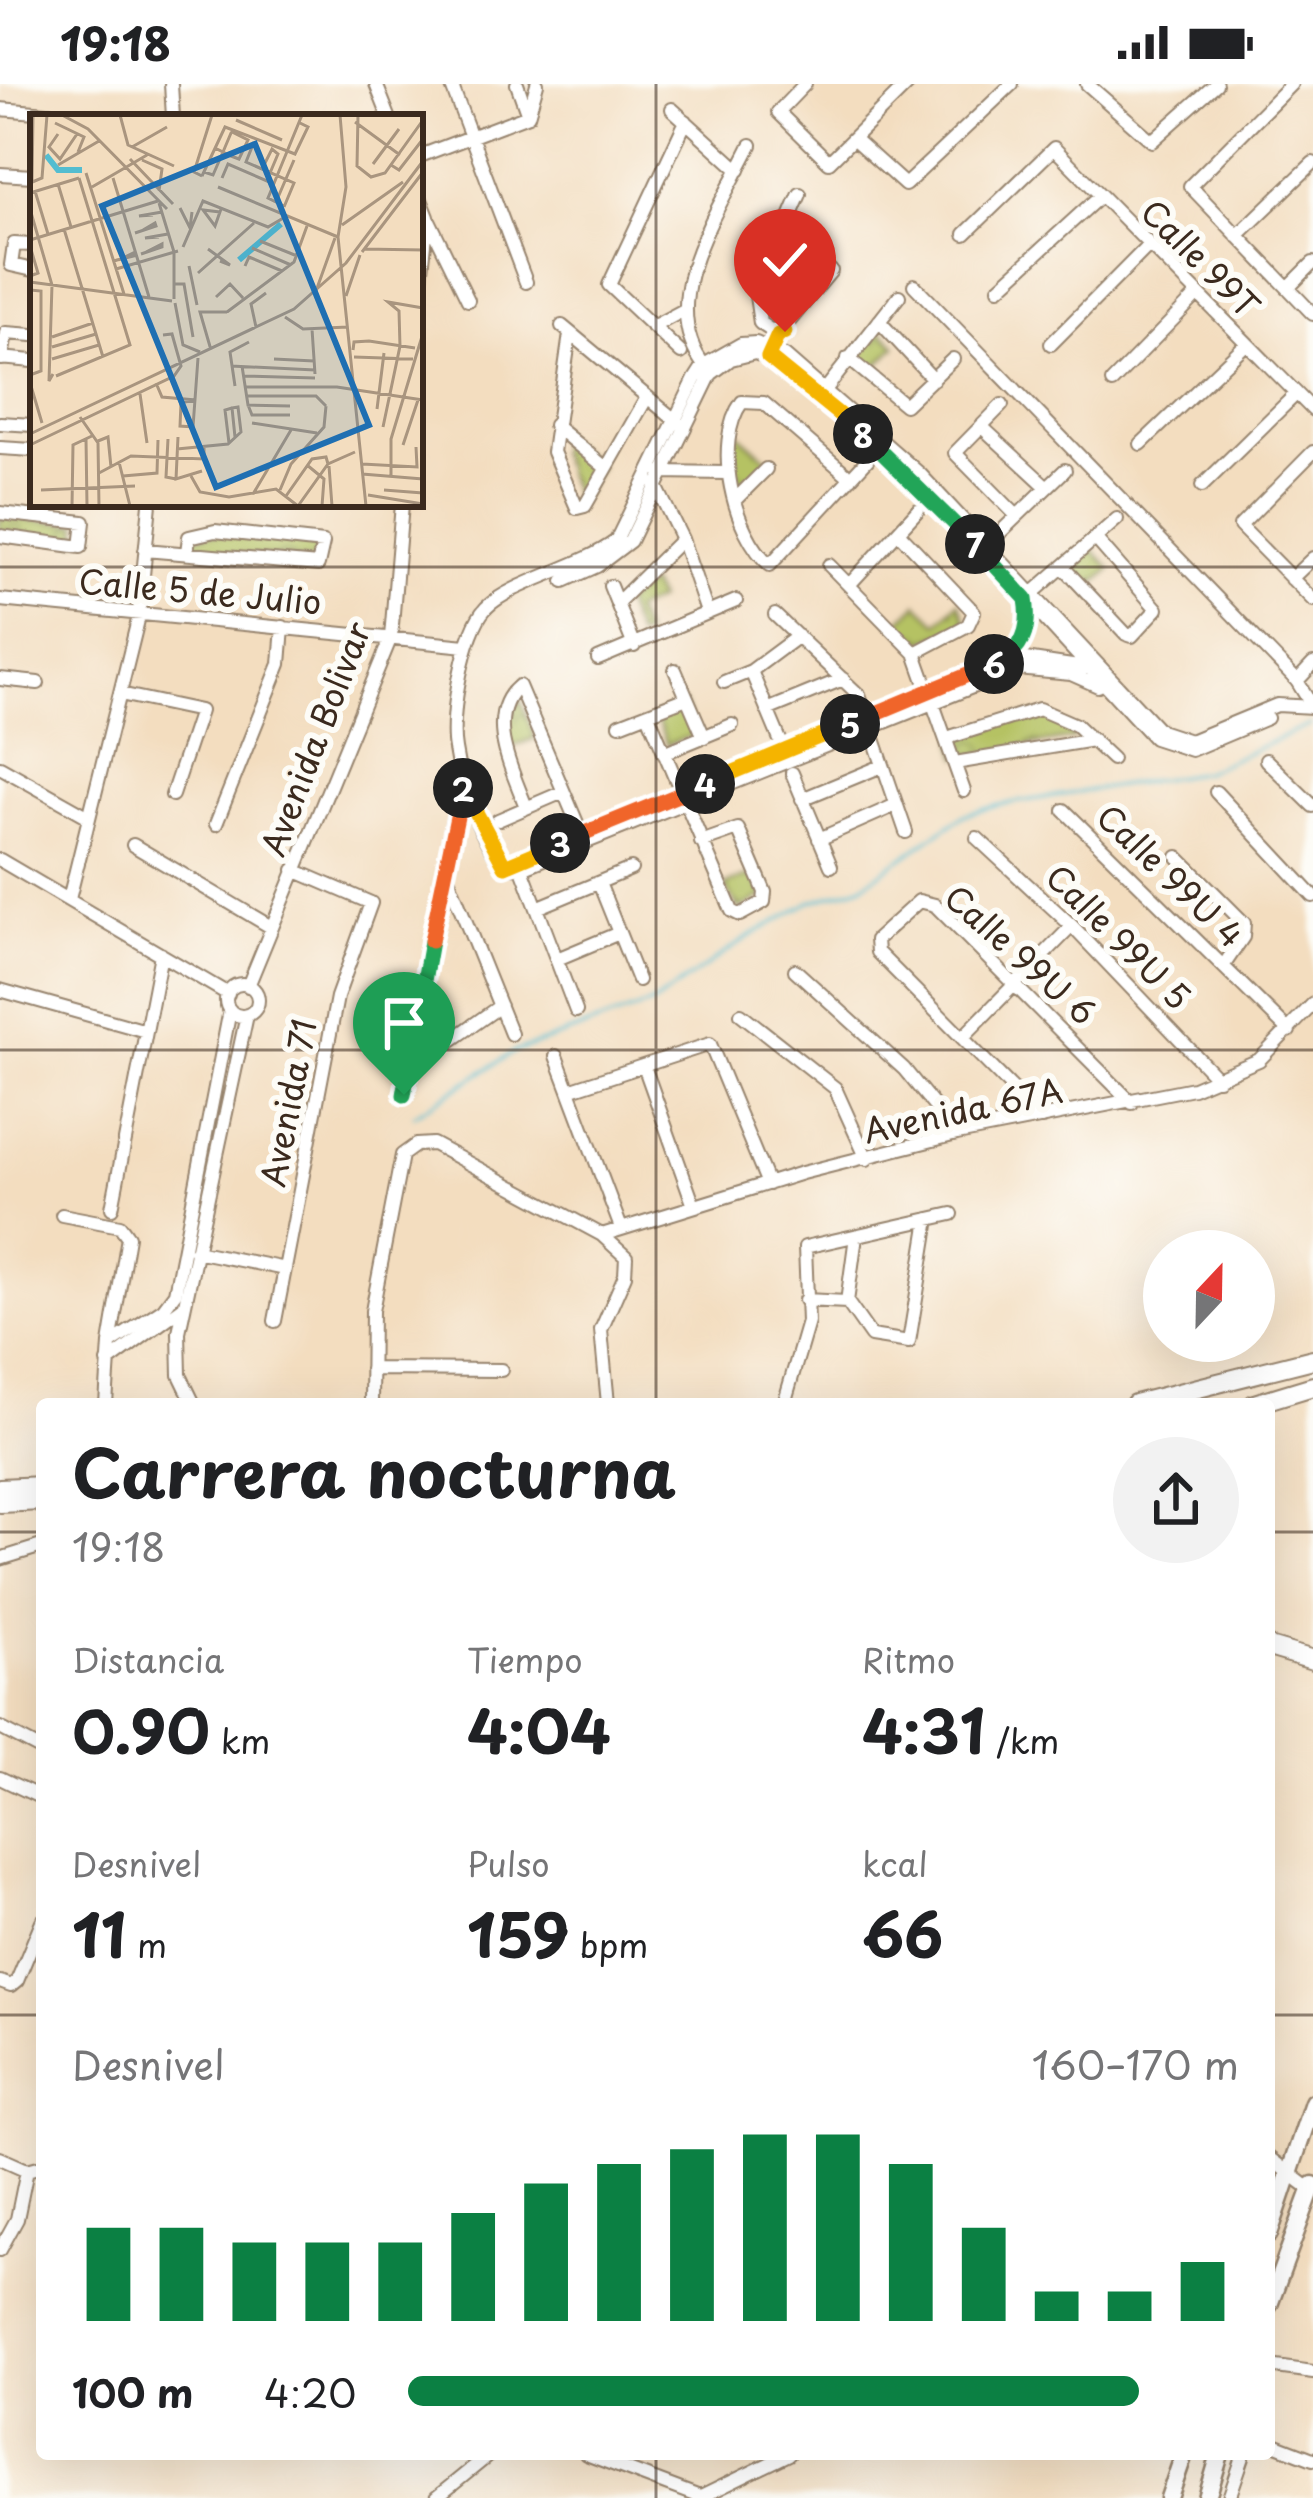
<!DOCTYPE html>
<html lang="es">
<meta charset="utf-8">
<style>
:root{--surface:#fff;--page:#f2f2f2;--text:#202124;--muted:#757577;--accent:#0b8043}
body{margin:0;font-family:"Playpen Sans",sans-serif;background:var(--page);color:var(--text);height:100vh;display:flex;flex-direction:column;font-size:45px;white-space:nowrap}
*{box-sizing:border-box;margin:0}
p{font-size:39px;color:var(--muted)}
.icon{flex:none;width:66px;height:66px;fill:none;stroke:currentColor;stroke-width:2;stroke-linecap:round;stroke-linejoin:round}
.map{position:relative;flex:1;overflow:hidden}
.side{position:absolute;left:36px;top:1314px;width:1239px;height:1062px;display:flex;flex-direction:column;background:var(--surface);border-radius:12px;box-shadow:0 12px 48px #0002}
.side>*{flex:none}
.needle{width:78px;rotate:22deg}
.tools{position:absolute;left:1143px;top:1146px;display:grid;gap:24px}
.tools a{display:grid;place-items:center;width:132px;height:132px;border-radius:50%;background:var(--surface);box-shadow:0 12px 48px #0002;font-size:60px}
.pin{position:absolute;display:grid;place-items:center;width:102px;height:102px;color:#fff;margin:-123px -51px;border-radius:50% 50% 50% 0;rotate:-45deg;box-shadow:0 0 12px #0007}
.pin .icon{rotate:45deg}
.km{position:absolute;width:60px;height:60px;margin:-30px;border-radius:50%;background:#222;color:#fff;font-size:33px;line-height:60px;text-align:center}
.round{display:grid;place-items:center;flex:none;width:126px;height:126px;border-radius:63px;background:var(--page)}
.head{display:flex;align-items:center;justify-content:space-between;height:204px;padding:0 36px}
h1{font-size:66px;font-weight:700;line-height:90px}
.metrics{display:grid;grid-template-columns:repeat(3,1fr);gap:18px;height:204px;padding:12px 36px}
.metrics div{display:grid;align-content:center}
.metrics b{font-size:60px;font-weight:700}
.metrics small{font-size:33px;font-weight:400}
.metrics p{font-size:33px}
.chart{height:336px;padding:24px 36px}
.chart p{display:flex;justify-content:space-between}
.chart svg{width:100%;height:216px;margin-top:12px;stroke:var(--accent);stroke-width:6}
ul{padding:0 36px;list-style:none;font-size:39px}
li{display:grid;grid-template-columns:192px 144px 1fr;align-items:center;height:90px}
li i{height:30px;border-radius:15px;background:var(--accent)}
.status{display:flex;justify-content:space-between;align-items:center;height:84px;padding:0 60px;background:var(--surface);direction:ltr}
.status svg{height:33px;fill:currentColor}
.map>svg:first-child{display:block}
</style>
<div class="status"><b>19:18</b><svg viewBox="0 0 49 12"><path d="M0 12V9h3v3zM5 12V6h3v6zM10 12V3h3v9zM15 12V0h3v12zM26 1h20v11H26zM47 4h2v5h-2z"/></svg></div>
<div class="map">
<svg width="1313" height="2414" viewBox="0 0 1313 2414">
<defs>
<pattern id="park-crowns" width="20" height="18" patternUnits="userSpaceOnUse" patternTransform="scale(3)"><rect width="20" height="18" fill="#b5c264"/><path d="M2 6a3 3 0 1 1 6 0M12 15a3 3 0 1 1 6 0" fill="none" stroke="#949e52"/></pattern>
</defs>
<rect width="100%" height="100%" fill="#fdfcf7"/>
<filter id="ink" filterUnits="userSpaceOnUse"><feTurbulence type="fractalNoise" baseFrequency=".00833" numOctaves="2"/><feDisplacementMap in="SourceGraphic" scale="24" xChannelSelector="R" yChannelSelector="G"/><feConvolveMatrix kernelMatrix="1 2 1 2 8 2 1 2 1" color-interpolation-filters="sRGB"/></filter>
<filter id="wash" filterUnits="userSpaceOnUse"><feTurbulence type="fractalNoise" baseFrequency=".004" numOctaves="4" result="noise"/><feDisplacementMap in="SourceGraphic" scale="48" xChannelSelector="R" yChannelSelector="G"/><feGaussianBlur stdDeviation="2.7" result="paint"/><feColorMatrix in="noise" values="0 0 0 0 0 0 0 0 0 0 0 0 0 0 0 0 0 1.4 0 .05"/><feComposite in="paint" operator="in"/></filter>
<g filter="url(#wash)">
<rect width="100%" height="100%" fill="#f3ddbf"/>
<!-- park -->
<path fill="url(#park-crowns)" stroke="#787641" stroke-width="3" d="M880,246L896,262L871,288L857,275Z
M733,345L769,376L736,409L730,395Z
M559,351L600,382L578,420L558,368Z
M0,434L79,440L78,458L0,447Z
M211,449L317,460L314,477L193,465V454Z
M1090,463L1111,485L1089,504L1068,482Z
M649,500L658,516L634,526L644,551L637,553L624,520Z
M959,518L967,539L916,560L896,541L918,520L938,539Z
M520,615L535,654L508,664L504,647Z
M684,620L696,650L667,661L655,631Z
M1040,631L1067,642L1074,654L959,673L954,657L1017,633Z
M753,791L764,812L739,826L725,801Z"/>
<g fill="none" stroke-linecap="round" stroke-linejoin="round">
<!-- stream -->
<path stroke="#54bdd0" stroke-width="3" d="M414,1031L514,968L652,920L747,854L810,818L861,802L964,731L1000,721L1204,688L1310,641"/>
</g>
</g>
<g filter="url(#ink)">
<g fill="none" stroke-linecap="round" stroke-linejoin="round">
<!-- street casing -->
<g stroke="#97846e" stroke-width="16">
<path id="street" d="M171,0L173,33
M376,0L389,33
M451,0L526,198
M517,0L528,31
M805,0L778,28L829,78L908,0
M1087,0L1152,57L1216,0
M1291,0L1190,102L1313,230
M0,25L95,33
M672,25L739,86
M854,55L905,101L1012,0
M420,72L528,31L537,0
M0,90L33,92
M420,113L428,133L420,204
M428,134L468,216
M965,150L1054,64L1313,326
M1237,152L1313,79
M33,161L14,160L11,181L33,186
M914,201L1297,597L1313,623
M999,204L1100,112
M1288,204L1313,179
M879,237L933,295
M562,242L681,341
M654,242L684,226
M570,250L553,368L577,424L585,422L646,315
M778,251L831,187L786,142
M1051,260L1148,162
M771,267L778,251L760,239L756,212L800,110
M681,269L609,201L686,37
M0,274L33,277
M848,274L905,321L953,275
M2,275L6,249L33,251
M706,284C652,217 720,125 751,61
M1112,298L1197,211
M822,310L899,212
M1002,321L955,369L1016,431
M0,339L33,341
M554,341L606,384
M981,342L1047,403
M1141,360L1246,260
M0,364L33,366
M1313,368L1240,442L1313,516
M660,388L726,389
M851,394L764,319L742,318C712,359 733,449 770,481L868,375
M655,400L682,455L707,528
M1202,402L1296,310
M735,416L766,385
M0,429L84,438L81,463L0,452
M898,448L974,528L968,541L915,569
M984,464L1065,386
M145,466L318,481L323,459L215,447L189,453L187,468
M829,481L915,569L964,707
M1063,483L1126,550L1132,552L1157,525L1095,454
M1291,495L1313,474
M564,497L597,482L630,457L711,290L731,275L755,269L780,279L821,312L981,466L1154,654L1191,666L1267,634
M849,501L918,426
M610,502L634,562
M0,516L466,562
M618,518L682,455
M775,531L859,611L906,748
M1012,573L1027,540L1026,515L1117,435
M598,575L736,517
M675,586L704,653
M751,587L780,656
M0,595L38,599
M1297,597L1313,580
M724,598L751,587L798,552
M120,610L200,627L172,711
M767,626L843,595
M648,630L732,827L740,831L764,818L765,808L738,745L701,758
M620,640L687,614
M947,654L1039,625L1076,641L1112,675
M664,669L732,641
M1266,676L1313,722
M955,679L1093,656
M0,683L89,733
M792,689L831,782
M1216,708L1313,812
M802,715L882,682
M526,723C513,688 483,632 519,602L583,753
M1064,726L1289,947
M498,736L563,708
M216,740L280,580L283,543
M977,754L1072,842L1218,995
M819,755L896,721
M133,761L271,843
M1178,773L1244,839L1243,853L1224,881
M0,776L228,910
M505,782C480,756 460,700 455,665C449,633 464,547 486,524C512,498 580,484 616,457L695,295L704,281L741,260L756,259L785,272L920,390L1160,647L1190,657L1277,621L1313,623
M505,782L1012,573L1085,584
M506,782L522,784L1017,585L1071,590L1098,602
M521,782L576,927
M445,786L511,950
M599,799L638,896
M69,815L139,532L150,420
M537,824L631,785
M557,875L619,849
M795,886L904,985L957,1050
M226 916a16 16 0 1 1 32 0a16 16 0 1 1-32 0Z
M248,902L391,553L402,420
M0,906L146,947
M741,930L835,1004L867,1075
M963,953L1072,842
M556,972L621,1144
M644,982L694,1122
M408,987L500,922
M569,1006L710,960L768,1100
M404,1011L453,737L464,701
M1042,1034L877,868L876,856L919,817L935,821L1132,1019
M112,1124L161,870
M62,1131L120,1142L128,1153L110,1260L106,1320
M602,1151L802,1089L957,1050L1193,1004L1259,976L1313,920
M195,1167L285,1185
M805,1216L847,1218L871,1252L909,1258L929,1135
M847,1218L856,1152
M275,1237L337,913L371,819L294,786
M110,1260L163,1225L175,1209L230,926
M108,1278L183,1223
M371,1285L501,1286
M194,1320L180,1291L179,1248L247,931
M371,1320L372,1227L402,1071L416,1061L433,1060L602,1151L626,1173L625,1191L601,1246L608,1320
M784,1320L808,1238L805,1163L952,1130
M0,1475L42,1462
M0,1644L42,1666
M0,1694L42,1714
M0,1898L11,1902L17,1897L42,1837
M0,2074L27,2086L42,2082
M1269,2074L1313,2107
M0,2166L17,2135L27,2086
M1269,2282L1313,2288
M1269,2358L1313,2375
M586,2370L700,2413
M436,2414L490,2370
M699,2414L789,2370
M1229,2414L1244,2370"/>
</g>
<!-- secondary casing -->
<g stroke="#97846e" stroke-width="21">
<path id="secondary" d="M1269,2150L1313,2018
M1269,2221L1313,2101
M1169,2414L1184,2370
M1207,2414L1220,2370"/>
</g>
<!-- primary casing -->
<g stroke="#97846e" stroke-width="22">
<path id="primary" d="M1135,1320L1313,1275
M1254,1320L1313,1302
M0,1404L42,1402
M0,1419L42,1417
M1269,1563L1313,1576"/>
</g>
<!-- street -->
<use href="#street" stroke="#fff" stroke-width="12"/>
<!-- secondary -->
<use href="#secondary" stroke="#fff" stroke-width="16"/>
<!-- primary -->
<use href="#primary" stroke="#fff" stroke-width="18"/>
</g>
</g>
<g fill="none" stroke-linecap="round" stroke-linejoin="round" filter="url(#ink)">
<!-- split-1 casing -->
<g stroke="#fff" stroke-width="24">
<path id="split-1" d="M404,1011L431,857"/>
</g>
<!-- split-2 casing -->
<g stroke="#fff" stroke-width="24">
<path id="split-2" d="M431,857L463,704"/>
</g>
<!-- split-3 casing -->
<g stroke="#fff" stroke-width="24">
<path id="split-3" d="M463,704L505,782L560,759"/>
</g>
<!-- split-4 casing -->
<g stroke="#fff" stroke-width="24">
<path id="split-4" d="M560,759L705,700"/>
</g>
<!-- split-5 casing -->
<g stroke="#fff" stroke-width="24">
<path id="split-5" d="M705,700L850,640"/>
</g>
<!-- split-6 casing -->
<g stroke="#fff" stroke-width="24">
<path id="split-6" d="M850,640L994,580"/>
</g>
<!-- split-7 casing -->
<g stroke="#fff" stroke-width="24">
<path id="split-7" d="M975,460L1026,515C1031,545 1023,569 994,580"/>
</g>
<!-- split-8 casing -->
<g stroke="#fff" stroke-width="24">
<path id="split-8" d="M863,350L975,460"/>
</g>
<!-- split-9 casing -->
<g stroke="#fff" stroke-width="24">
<path id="split-9" d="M785,248L778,251L768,273L863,350"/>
</g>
<!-- split-1 -->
<use href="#split-1" stroke="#22a559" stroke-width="15"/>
<!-- split-2 -->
<use href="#split-2" stroke="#f0652b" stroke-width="15"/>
<!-- split-3 -->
<use href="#split-3" stroke="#f5b400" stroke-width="15"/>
<!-- split-4 -->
<use href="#split-4" stroke="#f0652b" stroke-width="15"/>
<!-- split-5 -->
<use href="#split-5" stroke="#f5b400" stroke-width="15"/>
<!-- split-6 -->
<use href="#split-6" stroke="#f0652b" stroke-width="15"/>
<!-- split-7 -->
<use href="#split-7" stroke="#22a559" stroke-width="15"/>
<!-- split-8 -->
<use href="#split-8" stroke="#22a559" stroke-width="15"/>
<!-- split-9 -->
<use href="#split-9" stroke="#f5b400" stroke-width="15"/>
</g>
<!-- grid -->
<path fill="none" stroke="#3b2a1e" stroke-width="3" stroke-opacity="0.55" d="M656,0V1320M0,483H1313M0,966H1313M0,1448H42M1269,1448H1313M0,1931H42M1269,1931H1313M656,2370V2414"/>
<g text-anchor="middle" stroke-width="12" stroke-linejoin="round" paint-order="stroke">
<!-- street labels -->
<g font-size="33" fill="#3b2a1e" stroke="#fdfcf7">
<text transform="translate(1200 175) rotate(45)" y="12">Calle 99T</text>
<text transform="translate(200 508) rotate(5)" y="12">Calle 5 de Julio</text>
<text transform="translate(316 655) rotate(-69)" y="12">Avenida Bolivar</text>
<text transform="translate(1170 792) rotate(44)" y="12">Calle 99U 4</text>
<text transform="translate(1118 853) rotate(45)" y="12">Calle 99U 5</text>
<text transform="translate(1020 871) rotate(42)" y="12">Calle 99U 6</text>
<text transform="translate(289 1019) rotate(-79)" y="12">Avenida 71</text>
<text transform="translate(963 1027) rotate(-12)" y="12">Avenida 67A</text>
</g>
</g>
<!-- overview -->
<g transform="translate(30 30)">
<rect width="393" height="393" fill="#f3ddbf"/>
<path fill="none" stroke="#54bdd0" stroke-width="6" d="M16,41L28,56H52M209,146L251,110"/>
<path fill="none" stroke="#a9957f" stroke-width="3" d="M32,1L58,15L137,95M90,1L98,31L144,52M310,1L316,73L308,123L336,392M328,1L327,52L341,63L355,59L393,6M206,6L252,26M325,8L370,41M25,9L54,23L48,38M28,20L19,33L30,45L47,20M224,28L216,48L264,69L254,93M102,33L137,13M100,45L143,90M112,46L132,55L129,77M343,50L369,15M28,51L69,27M361,51L369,56L393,25M232,55L242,35L248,40L240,59M174,58L183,61L193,38L201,19L202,18L218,26L209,45L201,42L185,34M56,59L94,180M172,62L195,13L265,40L278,13L270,9M172,62L164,58L182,1M83,64L119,183M192,64L198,50L244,70M2,68L3,1M0,69L12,64L17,1M28,70L41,113M62,73L117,41M188,73L308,123M5,77L18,120M0,79L49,64M246,88L264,46M129,89L144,138V185M254,92L238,84L272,1M150,94L160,114L162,98M0,95L22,171L19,267L23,260M190,98L173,96L185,112L191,95M123,101L109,102L132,98M312,111L373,68M34,115L73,243M105,119L126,112L125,109L113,116M129,123L115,124L138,120M0,126L128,87M230,127L267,142M0,132L8,159L0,162M153,133L173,87L238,113L255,103M222,134L261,151M178,135L200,151L190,147M334,135L393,136M332,138L393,58M111,140L132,133V130L116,138M84,147L87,146L104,142L103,139L89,146M159,152L167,191M215,152L219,143L252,157M86,155L148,137M168,159L224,109M0,168L142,187M144,170H154L163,223M0,176L11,177V257L0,261M286,177L305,124M316,182L330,141M186,183L200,170L213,184M145,189L153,231L170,238M197,198L264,148L277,112M255,203L273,215L318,213M226,213L221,190L236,179M282,215L285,260M22,223L63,209M22,233L66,220M181,236L170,198H197M323,236L324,228L339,227L385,234M324,243L383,245M22,245L69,231M244,245L284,247M201,252L285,256M212,252L218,291L260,292M26,262L100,231L49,64M213,262L285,264M126,269L132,283L166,286L149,289M1,272L12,309M205,272L200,238L219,228M215,273H307L393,286M110,280L117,329M216,282H286L296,292M151,289L150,312L163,313L168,244M218,291L222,301H260M347,295L354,239M50,303L68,329L69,392M222,309L287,319M353,313L370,232L369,197L358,188L393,194M0,320L264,195L316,149L393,47M148,323L146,365L172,357M56,325L57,392M138,325L136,363L146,365M68,327L78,323L81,353M199,329L195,296L202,294M0,331L144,262L151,252L142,220L133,221M373,331L388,286M147,335L198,330L211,318L208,293L202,294L205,323M89,348L100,392M332,350L387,353L386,333M277,351L294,365L292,392M299,352L302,392M69,359L101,342L174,345V334M332,360L393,365M361,361V325L393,219M93,362L127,359L128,326M161,362L170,378L199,383L246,375L268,392M11,376L105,372M250,376L261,350L294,313L296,292M354,376L393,379M223,380L261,316M338,381L393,390M256,382L282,345L296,343L298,350M42,392L43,331L64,321M268,392L298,350L325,338"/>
<path fill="#1f6fb2" fill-opacity="0.15" stroke="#1f6fb2" stroke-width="6" d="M225,30L339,311L186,373L72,92Z"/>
<rect width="393" height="393" fill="none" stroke="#3b2a1e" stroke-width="6"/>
</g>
</svg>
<div class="tools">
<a><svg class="needle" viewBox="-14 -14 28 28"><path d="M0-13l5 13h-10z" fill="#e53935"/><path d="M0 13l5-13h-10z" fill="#757577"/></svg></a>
</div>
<div class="pin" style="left:404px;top:1011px;background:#1e9e55"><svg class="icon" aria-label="arrive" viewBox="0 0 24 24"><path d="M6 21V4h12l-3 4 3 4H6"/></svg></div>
<div class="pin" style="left:785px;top:248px;background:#d93025"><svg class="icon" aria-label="check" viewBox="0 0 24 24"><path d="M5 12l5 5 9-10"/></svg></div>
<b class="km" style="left:463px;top:704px">2</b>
<b class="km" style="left:560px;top:759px">3</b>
<b class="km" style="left:705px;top:700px">4</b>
<b class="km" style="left:850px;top:640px">5</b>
<b class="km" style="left:994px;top:580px">6</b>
<b class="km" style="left:975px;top:460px">7</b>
<b class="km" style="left:863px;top:350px">8</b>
<section class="side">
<div class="head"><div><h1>Carrera nocturna</h1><p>19:18</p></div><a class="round"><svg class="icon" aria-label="share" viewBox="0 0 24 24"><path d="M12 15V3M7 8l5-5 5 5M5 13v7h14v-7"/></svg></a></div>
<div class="metrics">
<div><p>Distancia</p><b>0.90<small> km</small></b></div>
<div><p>Tiempo</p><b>4:04</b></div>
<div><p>Ritmo</p><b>4:31<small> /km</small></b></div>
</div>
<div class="metrics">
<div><p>Desnivel</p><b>11<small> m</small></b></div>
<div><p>Pulso</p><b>159<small> bpm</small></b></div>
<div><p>kcal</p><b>66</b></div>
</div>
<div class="chart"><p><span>Desnivel</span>160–170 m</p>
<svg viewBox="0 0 160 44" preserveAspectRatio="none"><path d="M5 44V25M15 44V25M25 44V28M35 44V28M45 44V28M55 44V22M65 44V16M75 44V12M85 44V9M95 44V6M105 44V6M115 44V12M125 44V25M135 44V38M145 44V38M155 44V32"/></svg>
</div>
<ul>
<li><b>100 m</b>4:20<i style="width:88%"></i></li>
</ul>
</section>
</div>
